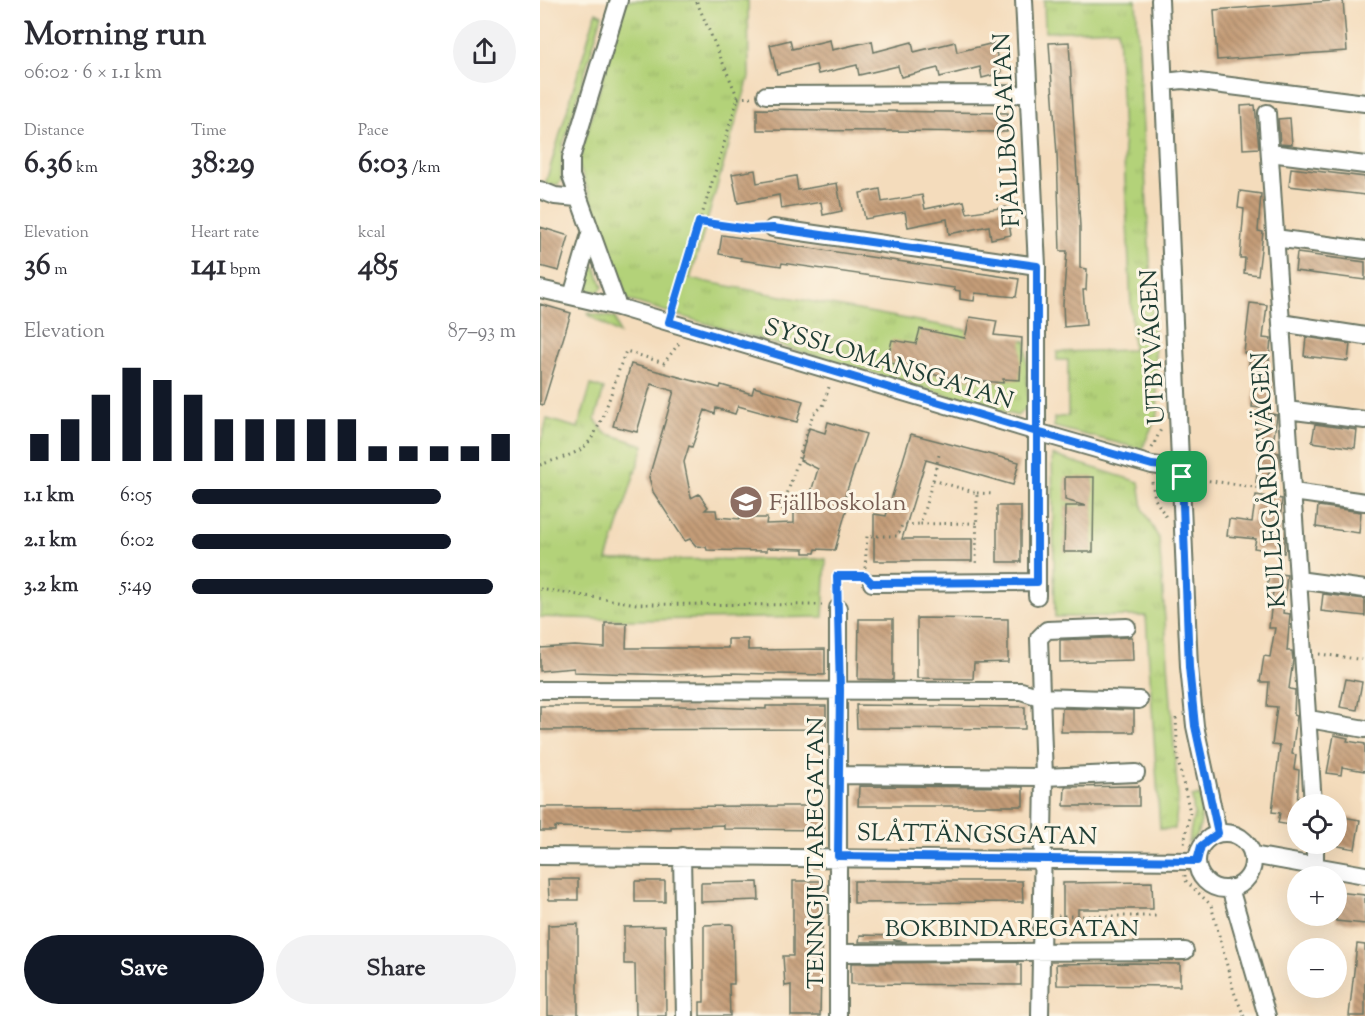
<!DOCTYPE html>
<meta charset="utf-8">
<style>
:root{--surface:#fff;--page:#f2f2f3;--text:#2b2b33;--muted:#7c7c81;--accent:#111827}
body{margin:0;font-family:"Sorts Mill Goudy",serif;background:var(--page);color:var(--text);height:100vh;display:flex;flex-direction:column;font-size:22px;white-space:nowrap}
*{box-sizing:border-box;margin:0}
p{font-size:20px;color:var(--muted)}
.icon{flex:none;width:33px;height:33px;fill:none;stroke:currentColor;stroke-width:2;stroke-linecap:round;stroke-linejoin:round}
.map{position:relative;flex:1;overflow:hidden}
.side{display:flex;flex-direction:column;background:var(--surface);width:540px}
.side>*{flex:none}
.controls{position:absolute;left:747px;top:794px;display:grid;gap:12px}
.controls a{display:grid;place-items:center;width:60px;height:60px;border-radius:50%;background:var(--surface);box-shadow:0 6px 24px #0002;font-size:30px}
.pin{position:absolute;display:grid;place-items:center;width:51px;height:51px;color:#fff;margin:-26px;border-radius:12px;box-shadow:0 3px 9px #0006}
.round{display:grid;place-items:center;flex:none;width:63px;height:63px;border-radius:32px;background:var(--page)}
.summary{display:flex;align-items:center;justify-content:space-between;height:102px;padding:0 24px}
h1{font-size:33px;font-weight:700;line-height:45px}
.stats{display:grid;grid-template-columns:repeat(3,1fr);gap:9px;height:102px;padding:6px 24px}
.stats div{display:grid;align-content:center}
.stats b{font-size:30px;font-weight:700}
.stats small{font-size:16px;font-weight:400}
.stats p{font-size:16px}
.chart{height:168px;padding:12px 24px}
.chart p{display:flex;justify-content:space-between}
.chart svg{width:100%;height:108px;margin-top:6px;stroke:var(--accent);stroke-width:6}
.primary-button{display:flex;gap:12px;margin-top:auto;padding:12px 24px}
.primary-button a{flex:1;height:69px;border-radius:36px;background:var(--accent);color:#fff;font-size:24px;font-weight:700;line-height:69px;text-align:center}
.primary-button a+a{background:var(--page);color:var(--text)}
ul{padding:0 24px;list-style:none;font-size:20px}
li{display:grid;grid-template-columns:96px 72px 1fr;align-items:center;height:45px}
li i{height:15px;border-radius:8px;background:var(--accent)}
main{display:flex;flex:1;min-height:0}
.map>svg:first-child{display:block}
</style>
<main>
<section class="side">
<div class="summary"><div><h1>Morning run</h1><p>06:02 · 6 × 1.1 km</p></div><a class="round"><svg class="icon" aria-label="share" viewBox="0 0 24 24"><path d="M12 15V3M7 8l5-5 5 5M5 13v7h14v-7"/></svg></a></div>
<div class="stats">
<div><p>Distance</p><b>6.36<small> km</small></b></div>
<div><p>Time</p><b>38:29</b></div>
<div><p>Pace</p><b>6:03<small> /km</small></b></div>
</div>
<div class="stats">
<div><p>Elevation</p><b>36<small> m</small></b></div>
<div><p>Heart rate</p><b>141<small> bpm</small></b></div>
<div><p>kcal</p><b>485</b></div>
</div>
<div class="chart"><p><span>Elevation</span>87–93 m</p>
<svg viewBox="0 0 160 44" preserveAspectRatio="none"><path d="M5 44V33M15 44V27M25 44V17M35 44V6M45 44V11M55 44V17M65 44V27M75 44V27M85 44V27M95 44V27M105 44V27M115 44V38M125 44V38M135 44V38M145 44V38M155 44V33"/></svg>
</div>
<ul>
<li><b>1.1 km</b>6:05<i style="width:77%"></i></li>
<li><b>2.1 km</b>6:02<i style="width:80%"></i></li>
<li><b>3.2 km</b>5:49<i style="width:93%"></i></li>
</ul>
<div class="primary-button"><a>Save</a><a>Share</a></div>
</section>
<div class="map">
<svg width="825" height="1016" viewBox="0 0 825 1016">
<defs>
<pattern id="grass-tufts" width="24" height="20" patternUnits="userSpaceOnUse" patternTransform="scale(1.5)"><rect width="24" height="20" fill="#b3d279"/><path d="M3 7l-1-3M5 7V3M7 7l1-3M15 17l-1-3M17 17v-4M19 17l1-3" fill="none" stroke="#9ab569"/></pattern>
<pattern id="building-back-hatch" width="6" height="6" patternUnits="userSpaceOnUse" patternTransform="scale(1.5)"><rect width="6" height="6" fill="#c59d78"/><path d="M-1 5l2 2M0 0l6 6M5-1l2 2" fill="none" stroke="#9f8163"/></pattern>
</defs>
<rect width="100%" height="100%" fill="#fcf5e5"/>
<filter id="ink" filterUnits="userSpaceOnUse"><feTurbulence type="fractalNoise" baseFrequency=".0167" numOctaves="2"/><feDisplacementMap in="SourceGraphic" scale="12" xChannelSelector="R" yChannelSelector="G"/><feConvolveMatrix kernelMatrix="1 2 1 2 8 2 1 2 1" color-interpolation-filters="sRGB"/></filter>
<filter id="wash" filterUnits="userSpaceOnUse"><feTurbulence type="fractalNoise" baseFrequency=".008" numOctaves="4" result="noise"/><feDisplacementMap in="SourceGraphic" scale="24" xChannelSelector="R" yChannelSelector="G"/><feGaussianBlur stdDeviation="1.35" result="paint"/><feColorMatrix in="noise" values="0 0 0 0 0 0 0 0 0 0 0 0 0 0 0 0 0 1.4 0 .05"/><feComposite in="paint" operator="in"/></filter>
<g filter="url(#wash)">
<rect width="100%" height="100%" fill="#f4dcbc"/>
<!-- grass -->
<path fill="url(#grass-tufts)" stroke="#698856" stroke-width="1.5" d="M86,0H208L209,77L150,279L486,341L488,407L477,416L87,300L38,163Z
M504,0H596L618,413L602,449L514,427V418L528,416V360H517V352L593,350L578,29L505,32Z
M56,12L62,15L22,149L21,181L17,185H5Z
M51,264L55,266L63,287L58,292L46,290L43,285Z
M48,313L75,318L79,334L49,315Z
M51,385L64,389L55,419L65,433L104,445L67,560L286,559L283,617L92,620L0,617V445L7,419L38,428Z
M512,455L599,482L603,509L619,539L638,798L635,829H620L606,616L515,617Z
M660,795C662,812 664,833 648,843L654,814L652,797Z"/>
<g id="blocks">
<!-- building -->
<path fill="url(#building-back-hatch)" d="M803,0L807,51L677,60L674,10Z
M250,40L252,49L290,40L292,50L332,41L334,52L372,42L374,52L415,42L417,52L454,43L461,73L442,78L440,67L400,77L398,68L361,77L358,66L319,75L317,65L278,74L276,65L237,74L230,45Z
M529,42L540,227V268L547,269L546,290H543L546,325L524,327L523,304L527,251H520L517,154L509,43Z
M715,105L719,148L703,149L701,106Z
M217,109L468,113L467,132L217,130Z
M750,118L752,145L740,144L738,119Z
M751,168L825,177V195L749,186Z
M215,170L217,183L256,176L258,190L297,183L302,211L283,215L281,202L241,209L239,195L198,203L192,174Z
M340,189L342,202L382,195L385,209L424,201L427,213L466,207L471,235L451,239L449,226L409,234L407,219L368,227L365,212L325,219L320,193Z
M700,191L721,194L718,231L723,232L718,275L704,273L705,258H700L704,209L698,208Z
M0,227L29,236L19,271L0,266Z
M182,235L479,279L476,297L435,293L434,301L420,299V291L414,290L415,288L242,263L241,266L201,260V258L179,254Z
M757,253L825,262V280L755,271Z
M710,303L727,305L723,338L731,339L728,370L709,367L710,354L704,353Z
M0,304L31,313L3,405L0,404Z
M430,317L457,321L454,335L482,338L480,380L463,379V383L403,377L347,362L352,340L376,344L380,329L425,338Z
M766,337L810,344L808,361L764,356Z
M91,364L180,388L181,385L212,394L214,387L263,401L257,422L198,406L195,414L176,408L175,414L165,410L152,447L149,446L144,462L151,498L159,494L168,507L165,510H176L177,517L200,519V512L214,514V518H227L226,524L254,523V512H265L278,469L260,460L269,428L285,433L288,422L326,434L305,496L310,497L295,550L276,549L275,553H264V549L227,548V551L167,550L166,547L156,546L150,539L145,541L113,492L109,477L134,391L111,384L97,432L73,426Z
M717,370L734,373L730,409L712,407Z
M718,412L737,415L732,452L739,453L738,467L730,466L727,483L716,482L722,430L715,428Z
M775,424L817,430L815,448L772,442Z
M371,434L479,462L473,485L386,460L362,539H432V561H334V514L346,516Z
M525,477H554L553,552H524L525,506H546L525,500Z
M716,495L742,499L739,536L745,537L744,553L714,548L716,539L687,536L689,519L712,522Z
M457,506H481V562H457Z
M778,506L821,512L819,533L776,527Z
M729,573L747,575L743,613L750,614L747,651H752L753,660L749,689L755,690L754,715L757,716L752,754L756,755L754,769L759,770L756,826L738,823L740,813L732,812L740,746L732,745L737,707L727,706L729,682H720L724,656L730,657L735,628H729L733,591L727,590Z
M783,594L825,599V616L781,611Z
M377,618L468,619V662L434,663L433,679L377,678Z
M319,619H353V680L318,679Z
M65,623H87L86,648H188V639H208V650L285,649V675L188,673L130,675L34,672V668L0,671V648L35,646L65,648Z
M589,637H592L593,660L520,662V640Z
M806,679L822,682L817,710L800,707Z
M316,705L485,707V729L317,728Z
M0,706H140L226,709V706H286V729L0,730Z
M522,708L594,710V732H521Z
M794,735L808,738L807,741L825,744V771L802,767L801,775L787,773Z
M319,786L483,787V806H318Z
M599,786V806H524L525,787Z
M246,806H283L284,830L184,829V825L131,827V830L15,827V831H0V807Z
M803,817L820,820L815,849L798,846Z
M8,879H38V900H9Z
M95,881H125V902H95Z
M253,881H283L280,1016H251V985L245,986L243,956H253Z
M314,881H482L483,902L314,903Z
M218,882L219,900L161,902V883Z
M612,882L613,909H538V929H523V883Z
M796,892L825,895V924L796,921Z
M38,924V1016H8V925Z
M190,924L193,925L194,984H189L190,1016H160V1002H164V925Z
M125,926L126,1016H96L95,964H84V927Z
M320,935L354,936V940L367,942H319Z
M817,944L825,945V1016H809Z
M478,962V965H481V985L311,984V963Z
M593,963L640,964V986L517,985L516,964Z"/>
</g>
</g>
<g filter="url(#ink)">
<use href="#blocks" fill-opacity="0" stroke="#6a7564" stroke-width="1.5"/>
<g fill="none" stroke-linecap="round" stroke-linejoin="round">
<!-- minor casing -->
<g stroke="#6a7564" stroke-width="20">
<path id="minor" d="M79,0L31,158V176L78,307L497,432L612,465L642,469
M484,0L497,266V596
M620,0L649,667L655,726L678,833
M624,82L643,80L825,103
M226,95L489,94
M727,113L773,804
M730,153L825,165
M0,190L15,196L37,198
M233,228L497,266
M735,238L825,250
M0,289L78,307
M32,296L50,234
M741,323L825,336
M747,410L825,420
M753,492L825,502
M758,580L825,589
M332,583L497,582
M298,608V1016
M0,690L481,691L500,697L599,700
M769,719L825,729
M298,775L504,777L596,773
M657 861a28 28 0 1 1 56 0a28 28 0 1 1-56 0Z
M775,843V864
M712,855L825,875
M0,856L657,861
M142,856L145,1016
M690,888L727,1016
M299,953L645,951
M500,1016L504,777L499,638L507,630L587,627"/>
</g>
<!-- path -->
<path stroke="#6a7564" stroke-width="3" stroke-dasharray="1.5 4.5" stroke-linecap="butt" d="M198,98L211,97
M159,222L219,228
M133,309L198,98L156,0
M612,448L622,427
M0,465C13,460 32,456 43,448C63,432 75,376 86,351L124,363L140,342
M657,479L736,490
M393,480L400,451
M612,482L615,499L626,517
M437,493L454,494
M242,510L273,414L283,406L289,387
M436,523L380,524L393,480L437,493L436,566
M325,568L327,536H358L362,525L380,524
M0,589L97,604L282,605
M298,594L297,576H318
M779,654L825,660
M636,718L638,761L650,812L644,844
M645,875V880L671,905L694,992L704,1016
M518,916H620"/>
<!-- minor -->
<use href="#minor" stroke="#fff" stroke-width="16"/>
</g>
</g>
<g fill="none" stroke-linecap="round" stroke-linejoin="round" filter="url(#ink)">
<!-- route casing -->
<g stroke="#fff" stroke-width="12">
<path id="route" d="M642,477V468L612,465L497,432V266L233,228L209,229L159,222L129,322L497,432V582L332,583L325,576H297L300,690L298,856L657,861L661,846L678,833L655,726L649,667L642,477"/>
</g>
<!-- route -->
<use href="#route" stroke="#1a73e8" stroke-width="8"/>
</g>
<!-- icons -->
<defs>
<g id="school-disc" transform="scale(1.725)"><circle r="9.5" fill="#8d6e63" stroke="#fcf5e5"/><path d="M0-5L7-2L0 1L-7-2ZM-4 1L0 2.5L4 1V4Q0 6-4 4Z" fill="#fff"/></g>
</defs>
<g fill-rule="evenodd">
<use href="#school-disc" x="206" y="502"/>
</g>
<g text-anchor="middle" stroke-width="6" stroke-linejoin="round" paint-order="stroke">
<!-- street labels -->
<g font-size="24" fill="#1f3d34" stroke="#fcf5e5">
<text transform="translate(466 130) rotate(-93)" y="8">FJÄLLBOGATAN</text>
<text transform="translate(612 347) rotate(-93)" y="8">UTBYVÄGEN</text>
<text transform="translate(349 363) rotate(17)" y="8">SYSSLOMANSGATAN</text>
<text transform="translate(728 480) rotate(-94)" y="8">KULLEGÅRDSVÄGEN</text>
<text transform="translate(437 834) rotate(1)" y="8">SLÅTTÄNGSGATAN</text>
<text transform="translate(275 853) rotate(-90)" y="8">TENNGJUTAREGATAN</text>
<text x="472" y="936">BOKBINDAREGATAN</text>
</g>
<!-- education labels -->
<g font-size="24" fill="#785e54" stroke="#fcf5e5" text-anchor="start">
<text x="229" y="510">Fjällboskolan</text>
</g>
</g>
</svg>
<div class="controls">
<a><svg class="icon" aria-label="locate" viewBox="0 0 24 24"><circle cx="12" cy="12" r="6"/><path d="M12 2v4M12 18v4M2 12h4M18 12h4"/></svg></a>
<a>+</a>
<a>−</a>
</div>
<div class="pin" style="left:642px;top:477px;background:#1e9e55"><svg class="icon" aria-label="arrive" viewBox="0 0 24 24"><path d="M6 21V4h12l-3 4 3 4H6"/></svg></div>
</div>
</main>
